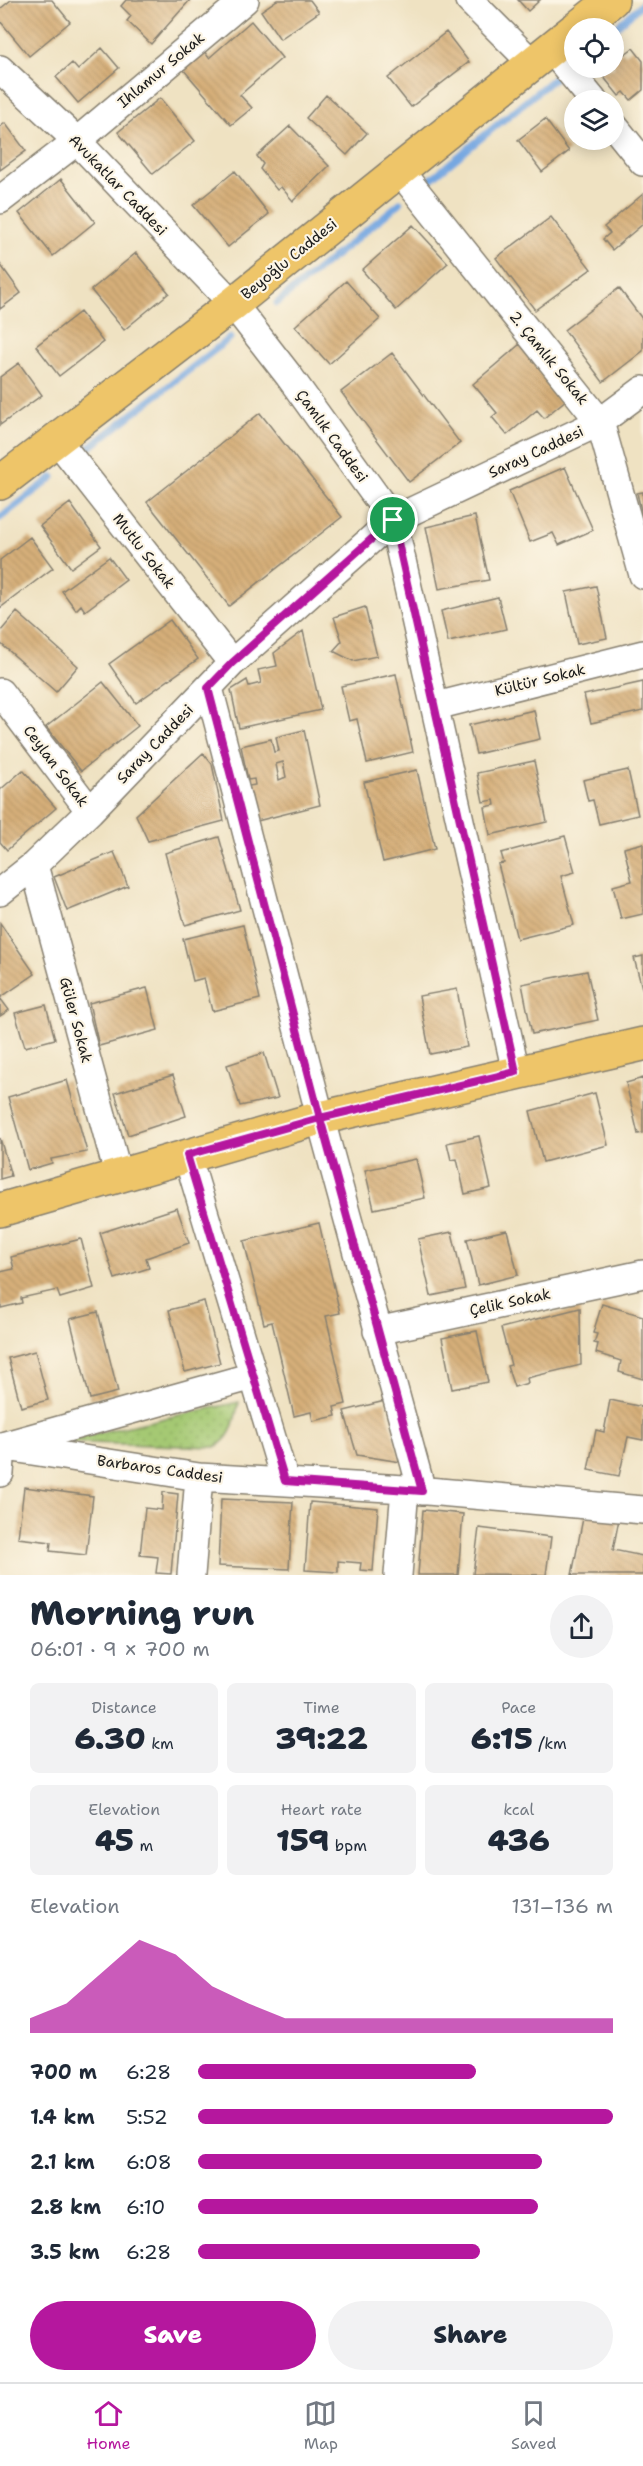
<!DOCTYPE html>
<meta charset="utf-8">
<style>
:root{--surface:#fff;--page:#f2f2f3;--text:#1f2937;--muted:#747a83;--line:#e0e1e3;--accent:#b5179e}
body{margin:0;font-family:"Shantell Sans",sans-serif;background:var(--page);color:var(--text);height:100vh;display:flex;flex-direction:column;font-size:22px;white-space:nowrap}
*{box-sizing:border-box;margin:0}
p{font-size:20px;color:var(--muted)}
.icon{flex:none;width:33px;height:33px;fill:none;stroke:currentColor;stroke-width:2;stroke-linecap:round;stroke-linejoin:round}
.map{position:relative;height:1575px;overflow:hidden}
.side{display:flex;flex-direction:column;background:var(--surface);flex:1}
.side>*{flex:none}
.fabs{position:absolute;left:564px;top:18px;display:grid;gap:12px}
.fabs a{display:grid;place-items:center;width:60px;height:60px;border-radius:50%;background:var(--surface);box-shadow:0 3px 15px #0003;font-size:30px}
.pin{position:absolute;display:grid;place-items:center;width:51px;height:51px;color:#fff;margin:-26px;border:3px solid #fff;border-radius:50%;box-shadow:0 2px 6px #0007}
.round{display:grid;place-items:center;flex:none;width:63px;height:63px;border-radius:32px;background:var(--page)}
.head{display:flex;align-items:center;justify-content:space-between;height:102px;padding:0 30px}
h1{font-size:33px;font-weight:800;line-height:45px}
.stats{display:grid;grid-template-columns:repeat(3,1fr);gap:9px;height:102px;padding:6px 30px}
.stats div{display:grid;align-content:center;border-radius:9px;background:var(--page);text-align:center}
.stats b{font-size:30px;font-weight:800}
.stats small{font-size:16px;font-weight:400}
.stats p{font-size:16px}
.chart{height:168px;padding:12px 30px}
.chart p{display:flex;justify-content:space-between}
.chart svg{width:100%;height:108px;margin-top:6px;fill:var(--accent);opacity:.7}
.primary-button{display:flex;gap:12px;margin-top:auto;padding:12px 30px}
.primary-button a{flex:1;height:69px;border-radius:36px;background:var(--accent);color:#fff;font-size:24px;font-weight:800;line-height:69px;text-align:center}
.primary-button a+a{background:var(--page);color:var(--text)}
ul{padding:0 30px;list-style:none;font-size:20px}
li{display:grid;grid-template-columns:96px 72px 1fr;align-items:center;height:45px}
li i{height:15px;border-radius:8px;background:var(--accent)}
.tabs{display:flex;justify-content:space-around;align-items:center;height:84px;border-top:2px solid var(--line);background:var(--surface);font-size:16px;color:var(--muted)}
.tabs a{display:grid;justify-items:center;gap:3px}
.tabs .active{color:var(--accent)}
.map>svg:first-child{display:block}
</style>
<div class="map">
<svg width="643" height="1575" viewBox="0 0 643 1575">
<defs>
<pattern id="grass-dots" width="8" height="8" patternUnits="userSpaceOnUse" patternTransform="scale(1.5)"><rect width="8" height="8" fill="#a5c973"/><path d="M2 2h.1M6 6h.1" fill="none" stroke="#8dac63" stroke-width="1.8" stroke-linecap="round"/></pattern>
<pattern id="building-back-hatch" width="6" height="6" patternUnits="userSpaceOnUse" patternTransform="scale(1.5)"><rect width="6" height="6" fill="#d6af79"/><path d="M-1 5l2 2M0 0l6 6M5-1l2 2" fill="none" stroke="#b79668"/></pattern>
</defs>
<rect width="100%" height="100%" fill="#fcf5e5"/>
<filter id="ink" filterUnits="userSpaceOnUse"><feTurbulence type="fractalNoise" baseFrequency=".0167" numOctaves="2"/><feDisplacementMap in="SourceGraphic" scale="12" xChannelSelector="R" yChannelSelector="G"/><feConvolveMatrix kernelMatrix="1 2 1 2 8 2 1 2 1" color-interpolation-filters="sRGB"/></filter>
<filter id="wash" filterUnits="userSpaceOnUse"><feTurbulence type="fractalNoise" baseFrequency=".008" numOctaves="4" result="noise"/><feDisplacementMap in="SourceGraphic" scale="24" xChannelSelector="R" yChannelSelector="G"/><feGaussianBlur stdDeviation="1.35" result="paint"/><feColorMatrix in="noise" values="0 0 0 0 0 0 0 0 0 0 0 0 0 0 0 0 0 1.4 0 .05"/><feComposite in="paint" operator="in"/></filter>
<g filter="url(#wash)">
<rect width="100%" height="100%" fill="#efe2c2"/>
<!-- grass -->
<path fill="url(#grass-dots)" stroke="#607248" stroke-width="1.5" d="M239,1402C234,1420 233,1438 215,1447L56,1442Z"/>
<g fill="none" stroke-linecap="round" stroke-linejoin="round">
<!-- stream -->
<path stroke="#76a7e1" stroke-width="7" d="M614,29L643,3
M431,179L558,75
M277,303L400,203
M89,448L230,338
M0,518L53,477"/>
</g>
<g id="blocks">
<!-- building -->
<path fill="url(#building-back-hatch)" fill-rule="evenodd" d="M11,0H52L70,22L29,56L0,21V9Z
M126,0H190L151,44L127,21L131,16L121,6Z
M277,0H310L319,12L280,39L261,11Z
M518,0H540L528,11Z
M251,21L282,58L240,95L252,108L231,125L183,69L204,51L209,58Z
M446,32L469,62L411,107L388,78Z
M102,48L119,68L78,103L56,77L72,63L78,70Z
M633,48L643,61V90L631,100L624,92L619,96L598,70L614,68V58L623,51L625,54Z
M326,95L367,133L347,155L306,118Z
M160,98L195,141L153,174L118,132Z
M545,119L569,151L542,172L518,140Z
M5,123L26,151L0,170V127Z
M290,126L329,166L293,201L281,187L277,190L260,169L263,164L257,156Z
M235,171L269,214L228,247L193,205Z
M61,179L95,222L53,256L19,213Z
M643,194V224L612,250L603,239L610,233L604,227Z
M551,217L591,269L535,310L496,258Z
M413,225L448,263L396,310L362,270Z
M136,253L169,293L124,330L91,290Z
M0,264L21,293L0,309Z
M346,281L380,319L329,364L295,326Z
M619,288L643,320V351L603,382L564,330Z
M80,312L103,342L59,376L36,346Z
M520,344L567,399L544,418L537,410L507,435L492,417L497,413L473,384Z
M392,353L460,443L409,482L341,392Z
M19,363L42,395L0,425V377Z
M260,413L342,517L229,606L147,502Z
M565,467L593,530L559,545L553,533L530,542L509,491Z
M643,492V514H642L637,493Z
M70,503L101,546L71,568L40,526Z
M475,516L489,580L439,589L426,527Z
M30,537L53,568L0,608V560Z
M109,557L126,580L85,611L81,605L76,610L62,591Z
M596,586L607,638L577,644L566,592Z
M498,597L506,629L448,642L441,611Z
M365,607L377,656L353,661L333,651L342,641L334,617Z
M17,612L78,666L56,692L0,643V632Z
M170,620L198,659L136,703L109,664Z
M303,631L321,710L239,728L231,690L247,680L249,686L261,683L258,670L277,666L274,653Z
M396,674L413,752L367,763L357,719L349,721L341,686Z
M103,682L138,726L81,771L46,727Z
M643,682V711L591,723L584,695Z
M534,710L540,739L476,754L469,725Z
M304,730L320,805L257,821L249,786L255,785L254,779L248,780L241,746L271,739L274,752L279,751L276,737ZM283,762L286,777L279,780L276,764Z
M203,753L212,764L224,821L148,841L136,815Z
M534,761L547,822L490,835L485,807L495,805L494,800L483,802L477,773Z
M23,770L56,808L7,850L0,842V790Z
M417,770L435,849L383,862L364,782Z
M628,770L638,815L599,824L593,800L588,801L583,780Z
M565,836L575,872L561,876L574,925L517,939L498,864L504,863L501,853Z
M219,837L240,910L185,925L165,853Z
M643,843V914L621,919L613,886L632,881L624,848Z
M114,852L128,886L67,911L54,877Z
M0,923L35,974L0,998L9,1010L0,1016Z
M243,925L260,999L212,1011L204,978L193,981L183,939Z
M643,956V988H642L634,958Z
M587,971L598,1020L532,1034L522,984Z
M147,988L158,1030L99,1046L89,1003Z
M457,989L467,1047L430,1054L419,996Z
M46,1005L55,1039L25,1047L15,1013Z
M264,1053L278,1098L240,1106L227,1065Z
M173,1075L186,1116L128,1135L115,1093Z
M643,1078V1133L638,1134L626,1083Z
M67,1080L87,1152L51,1159L52,1163L28,1170L8,1097Z
M595,1093L608,1145L543,1162L530,1111Z
M479,1136L491,1188L465,1194L457,1159L451,1160L447,1143Z
M0,1138L11,1176L0,1179Z
M416,1159L425,1198L374,1209L365,1170Z
M177,1208L189,1243L146,1258L149,1268L115,1279L100,1233Z
M319,1223L340,1313L326,1316L346,1404L334,1407L336,1416L313,1421L311,1412L294,1416L272,1322L264,1324L244,1241Z
M507,1230L518,1275L478,1285L467,1239Z
M452,1232L465,1289L431,1296L418,1239Z
M81,1239L94,1288L60,1298L57,1290L21,1298L22,1303L1,1308L0,1272L14,1269L11,1257Z
M204,1301L220,1363L185,1372L169,1310Z
M602,1304L643,1316V1379L619,1372L621,1361L596,1353L598,1344L594,1343L597,1334L593,1333Z
M580,1308L581,1365L527,1378L528,1383L514,1387L507,1366L511,1365L501,1328Z
M98,1312L118,1392L90,1399L70,1319Z
M477,1331L488,1382L452,1389L442,1338Z
M35,1351L48,1400L21,1407L8,1358Z
M610,1400L643,1407V1440L628,1437L619,1476L588,1470L596,1430L604,1432Z
M385,1401L401,1462L357,1455L344,1411Z
M24,1487L93,1496L86,1555L50,1551L51,1542L18,1538Z
M163,1492L178,1494L171,1574L156,1573L158,1557L140,1555L145,1508L162,1510Z
M221,1499L293,1502L289,1569L218,1566Z
M310,1502L378,1508L373,1571L360,1570L361,1563L338,1561V1572L305,1570Z
M423,1510L463,1514L458,1575H418Z
M584,1513L619,1519L613,1550L643,1556V1575H572Z
M479,1528L551,1537L546,1575L473,1574Z"/>
</g>
</g>
<g filter="url(#ink)">
<use href="#blocks" fill-opacity="0" stroke="#867f6f" stroke-width="1.5"/>
<g fill="none" stroke-linecap="round" stroke-linejoin="round">
<!-- minor casing -->
<g stroke="#867f6f" stroke-width="30">
<path id="minor" d="M469,0L533,64
M551,49L593,100
M0,69L77,141L233,304L289,376L393,520L516,1072
M614,126L643,162
M399,170L600,422L643,575
M0,200L77,141L245,0
M57,440L232,663
M209,688L326,1139L422,1491
M0,692L90,811
M436,706L643,654
M34,865L118,1174
M0,892L34,865L90,811L232,663L393,520L600,422L643,390
M187,1155L285,1481
M377,1331L643,1274
M0,1446L199,1477L405,1489L643,1510
M0,1473L2,1446L253,1376
M191,1575L199,1477
M398,1575L405,1489"/>
</g>
<!-- major casing -->
<g stroke="#867f6f" stroke-width="36">
<path id="major" d="M577,28L612,0
M0,483L233,304L574,30
M0,1210L320,1118L643,1044"/>
</g>
<!-- minor -->
<use href="#minor" stroke="#fff" stroke-width="27"/>
<!-- major -->
<use href="#major" stroke="#eec569" stroke-width="33"/>
</g>
</g>
<g fill="none" stroke-linecap="round" stroke-linejoin="round" filter="url(#ink)">
<!-- route casing -->
<g stroke="#fff" stroke-width="12">
<path id="route" d="M393,520L232,663L208,688L320,1118L187,1155L285,1481L422,1491L320,1118L516,1072L393,520"/>
</g>
<!-- route -->
<use href="#route" stroke="#b5179e" stroke-width="8"/>
</g>
<g text-anchor="middle" stroke-width="4.5" stroke-linejoin="round" paint-order="stroke">
<!-- street labels -->
<g font-size="15" fill="#1c1c1c" stroke="#fcf5e5">
<text transform="translate(161 70) rotate(-40)" y="5">Ihlamur Sokak</text>
<text transform="translate(118 185) rotate(46)" y="5">Avukatlar Caddesi</text>
<text transform="translate(289 259) rotate(-39)" y="5">Beyoğlu Caddesi</text>
<text transform="translate(549 358) rotate(51)" y="5">2. Çamlık Sokak</text>
<text transform="translate(332 436) rotate(54)" y="5">Çamlık Caddesi</text>
<text transform="translate(536 452) rotate(-25)" y="5">Saray Caddesi</text>
<text transform="translate(144 551) rotate(52)" y="5">Mutlu Sokak</text>
<text transform="translate(540 680) rotate(-14)" y="5">Kültür Sokak</text>
<text transform="translate(155 744) rotate(-46)" y="5">Saray Caddesi</text>
<text transform="translate(56 766) rotate(53)" y="5">Ceylan Sokak</text>
<text transform="translate(76 1020) rotate(75)" y="5">Güler Sokak</text>
<text transform="translate(510 1302) rotate(-12)" y="5">Çelik Sokak</text>
<text transform="translate(160 1469) rotate(8)" y="5">Barbaros Caddesi</text>
</g>
</g>
</svg>
<div class="fabs">
<a><svg class="icon" aria-label="locate" viewBox="0 0 24 24"><circle cx="12" cy="12" r="6"/><path d="M12 2v4M12 18v4M2 12h4M18 12h4"/></svg></a>
<a><svg class="icon" aria-label="layers" viewBox="0 0 24 24"><path d="M12 4l9 5-9 5-9-5zM3 14l9 5 9-5"/></svg></a>
</div>
<div class="pin" style="left:393px;top:520px;background:#1e9e55"><svg class="icon" aria-label="arrive" viewBox="0 0 24 24"><path d="M6 21V4h12l-3 4 3 4H6"/></svg></div>
</div>
<section class="side">
<div class="head"><div><h1>Morning run</h1><p>06:01 · 9 × 700 m</p></div><a class="round"><svg class="icon" aria-label="share" viewBox="0 0 24 24"><path d="M12 15V3M7 8l5-5 5 5M5 13v7h14v-7"/></svg></a></div>
<div class="stats">
<div><p>Distance</p><b>6.30<small> km</small></b></div>
<div><p>Time</p><b>39:22</b></div>
<div><p>Pace</p><b>6:15<small> /km</small></b></div>
</div>
<div class="stats">
<div><p>Elevation</p><b>45<small> m</small></b></div>
<div><p>Heart rate</p><b>159<small> bpm</small></b></div>
<div><p>kcal</p><b>436</b></div>
</div>
<div class="chart"><p><span>Elevation</span>131–136 m</p>
<svg viewBox="0 0 160 44" preserveAspectRatio="none"><path d="M0 44V38L10 32L20 19L30 6L40 12L50 25L60 32L70 38L80 38L90 38L100 38L110 38L120 38L130 38L140 38L150 38L160 38V44z"/></svg>
</div>
<ul>
<li><b>700 m</b>6:28<i style="width:67%"></i></li>
<li><b>1.4 km</b>5:52<i style="width:100%"></i></li>
<li><b>2.1 km</b>6:08<i style="width:83%"></i></li>
<li><b>2.8 km</b>6:10<i style="width:82%"></i></li>
<li><b>3.5 km</b>6:28<i style="width:68%"></i></li>
</ul>
<div class="primary-button"><a>Save</a><a>Share</a></div>
</section>
<nav class="tabs">
<a class="active"><svg class="icon" aria-label="home" viewBox="0 0 24 24"><path d="M3 11l9-7 9 7M6 9v11h12V9"/></svg>Home</a>
<a><svg class="icon" aria-label="map" viewBox="0 0 24 24"><path d="M3 6l6-2 6 2 6-2v14l-6 2-6-2-6 2zM9 4v14M15 6v14"/></svg>Map</a>
<a><svg class="icon" aria-label="saved" viewBox="0 0 24 24"><path d="M7 4h10v16l-5-4-5 4z"/></svg>Saved</a>
</nav>
